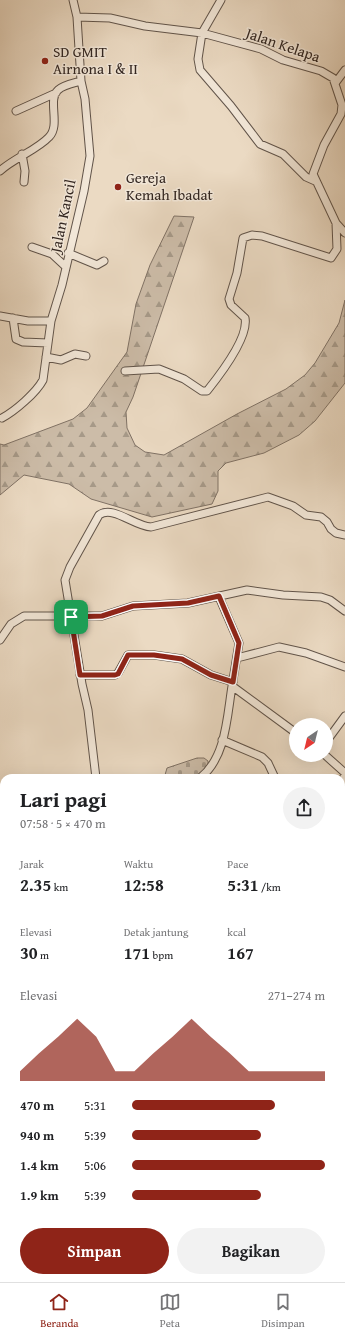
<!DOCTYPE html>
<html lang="id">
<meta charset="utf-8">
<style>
:root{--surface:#fff;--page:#f2f2f2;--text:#202124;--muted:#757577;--line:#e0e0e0;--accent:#8f2418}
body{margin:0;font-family:"Gentium Book Plus",serif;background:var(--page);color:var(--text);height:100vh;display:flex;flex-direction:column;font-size:15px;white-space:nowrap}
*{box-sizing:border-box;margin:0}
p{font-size:13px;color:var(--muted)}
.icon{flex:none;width:22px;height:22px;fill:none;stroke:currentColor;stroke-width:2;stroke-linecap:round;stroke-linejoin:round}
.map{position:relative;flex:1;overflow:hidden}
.drawer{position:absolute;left:0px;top:774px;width:345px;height:508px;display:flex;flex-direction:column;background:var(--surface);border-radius:12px 12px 0 0;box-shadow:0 4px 16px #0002}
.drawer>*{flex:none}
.needle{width:26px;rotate:215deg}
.tools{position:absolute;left:289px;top:718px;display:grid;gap:8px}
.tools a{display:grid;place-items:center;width:44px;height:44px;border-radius:50%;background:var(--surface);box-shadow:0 4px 16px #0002;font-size:20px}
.pin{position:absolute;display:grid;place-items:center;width:34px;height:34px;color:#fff;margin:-17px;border-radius:8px;box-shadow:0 2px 6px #0006}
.round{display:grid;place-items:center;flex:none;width:42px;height:42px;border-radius:21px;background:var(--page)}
.head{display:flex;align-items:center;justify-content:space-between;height:68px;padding:0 20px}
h1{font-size:22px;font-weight:700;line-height:30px}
.metrics{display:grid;grid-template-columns:repeat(3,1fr);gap:6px;height:68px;padding:4px 20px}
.metrics div{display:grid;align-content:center}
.metrics b{font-size:17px;font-weight:700}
.metrics small{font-size:11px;font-weight:400}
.metrics p{font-size:11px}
.chart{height:112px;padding:8px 20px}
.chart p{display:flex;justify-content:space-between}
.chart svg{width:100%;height:72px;margin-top:4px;fill:var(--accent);opacity:.7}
.button{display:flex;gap:8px;margin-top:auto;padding:8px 20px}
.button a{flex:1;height:46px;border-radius:24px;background:var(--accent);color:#fff;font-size:16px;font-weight:700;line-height:46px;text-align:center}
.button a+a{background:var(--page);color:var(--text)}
ul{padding:0 20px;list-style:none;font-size:13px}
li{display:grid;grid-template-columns:64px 48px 1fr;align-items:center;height:30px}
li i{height:10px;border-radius:5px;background:var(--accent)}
.menu{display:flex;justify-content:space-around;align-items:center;height:56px;border-top:1px solid var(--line);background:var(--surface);font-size:11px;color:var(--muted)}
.menu a{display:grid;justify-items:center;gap:2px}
.menu .current{color:var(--accent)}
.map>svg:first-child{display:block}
</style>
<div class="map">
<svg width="345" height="1282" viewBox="0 0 345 1282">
<defs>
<pattern id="forest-firs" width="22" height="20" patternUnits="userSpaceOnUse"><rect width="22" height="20" fill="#ccbca8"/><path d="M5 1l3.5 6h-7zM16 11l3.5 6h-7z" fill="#a69988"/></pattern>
<pattern id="cemetery-stones" width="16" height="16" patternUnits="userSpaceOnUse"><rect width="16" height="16" fill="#ccbca8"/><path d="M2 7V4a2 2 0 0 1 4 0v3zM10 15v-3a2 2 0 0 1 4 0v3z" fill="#a69988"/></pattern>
</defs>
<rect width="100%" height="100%" fill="#ebdac3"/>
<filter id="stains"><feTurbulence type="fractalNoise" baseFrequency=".005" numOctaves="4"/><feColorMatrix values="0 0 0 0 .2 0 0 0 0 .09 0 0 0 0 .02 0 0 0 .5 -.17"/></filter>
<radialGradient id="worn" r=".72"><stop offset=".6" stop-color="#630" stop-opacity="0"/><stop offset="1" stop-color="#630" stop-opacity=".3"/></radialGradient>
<!-- forest -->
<path fill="url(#forest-firs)" stroke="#807265" d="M174,216L194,217L133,397L126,412L127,428L135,445L145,452L164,455L237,414L286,389L305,375L315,363L339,323L345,300V383L315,421L299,435L264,453L226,463L218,471V491L212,504L152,517L91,499L69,484L24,475L0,495V444L4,445L73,419L87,408L127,352L136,304L150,265Z
M4,1037V1059L0,1061V1038Z"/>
<!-- cemetery -->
<path fill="url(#cemetery-stones)" stroke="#807265" d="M197,758H204L208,761V766L197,778H167L165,775L167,768Z"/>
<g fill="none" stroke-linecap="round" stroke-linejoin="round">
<!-- minor casing -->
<g stroke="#61544a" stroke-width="9">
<path id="minor" d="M221,0L202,33L198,59L200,70L231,106L260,144L283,154L306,177L315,181
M77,17L110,18L145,26L202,33L261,49L283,60L321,71L333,78L342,105L341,114L324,145L313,174L336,223L345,233
M336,82L345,70
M16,111L56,93
M22,154L25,171L24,182
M0,171C14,158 37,150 49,137C61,125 47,100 58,90C63,85 74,83 81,81
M32,247L52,254L66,267
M68,253L97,265L104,261
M0,316L28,321H51
M13,318L16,339L23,342L48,343
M46,357L61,360L75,354L86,356
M125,371L159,369L184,379L202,391H207C219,376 249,338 245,318L231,305L229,299L237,273L243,238L252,235L262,236L331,258L337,249L336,223
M2,418C15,411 36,393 43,380L51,321L62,285L84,191L90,156L85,99L81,81L77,17L73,0
M219,597L239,643L232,686
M0,640L11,624L24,616H102L133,606L188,603L247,590L283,595L321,597L330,600L345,611
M237,658L279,647L306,653L345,667
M80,675H115L118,673L128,655H154L182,659L211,675L233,682
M222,740L262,757L268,763L275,778
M326,742L345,716
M325,755L345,773
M96,778L88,710L82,684L65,580L70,567L99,515C113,505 134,526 151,527L268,497L293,506L306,515L321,517L327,522L331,529L336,533L345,535
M200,778C226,758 227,717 232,686L296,733
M341,784L345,774
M341,793L345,796
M0,884L4,881
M0,996L4,995
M341,1016L345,1014
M0,1086L4,1082
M341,1095L345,1100
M341,1147L345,1146
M0,1172L4,1175
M64,1278L65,1282
M93,1282L101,1278"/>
</g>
<!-- minor -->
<use href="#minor" stroke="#f2e7d8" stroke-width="7"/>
</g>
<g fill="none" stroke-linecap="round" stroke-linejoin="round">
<!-- route casing -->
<g stroke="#fff" stroke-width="8">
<path id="route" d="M219,596L239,643L233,682L211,675L182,659L154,655H128L118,674L115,675H80L71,617L102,616L133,606L188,603Z"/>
</g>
<!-- route -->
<use href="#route" stroke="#8f2418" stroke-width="5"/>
</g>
<!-- markers -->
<g fill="#8f2418" stroke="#f2e7d8" stroke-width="1.5">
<circle cx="45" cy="61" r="4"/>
<circle cx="118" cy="187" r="4"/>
</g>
<g text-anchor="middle" stroke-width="3" stroke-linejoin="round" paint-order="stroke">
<!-- street labels -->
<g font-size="15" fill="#332722" stroke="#f2e7d8">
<text transform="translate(283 45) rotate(19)" y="5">Jalan Kelapa</text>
<text transform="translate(63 216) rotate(-78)" y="5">Jalan Kancil</text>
</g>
<!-- poi labels -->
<g font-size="15" fill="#332722" stroke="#f2e7d8" text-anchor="start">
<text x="53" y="57">SD GMIT<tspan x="53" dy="17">Airnona I &amp; II</tspan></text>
<text x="126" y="183">Gereja<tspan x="126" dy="17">Kemah Ibadat</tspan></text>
</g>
</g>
<rect width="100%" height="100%" filter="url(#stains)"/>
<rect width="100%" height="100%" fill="url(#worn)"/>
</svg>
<div class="tools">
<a><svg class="needle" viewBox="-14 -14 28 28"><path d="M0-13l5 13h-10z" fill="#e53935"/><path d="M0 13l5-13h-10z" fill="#757577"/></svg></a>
</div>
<div class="pin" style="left:71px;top:617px;background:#1e9e55"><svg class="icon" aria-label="arrive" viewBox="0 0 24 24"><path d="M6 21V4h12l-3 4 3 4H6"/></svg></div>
<section class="drawer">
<div class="head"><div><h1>Lari pagi</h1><p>07:58 · 5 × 470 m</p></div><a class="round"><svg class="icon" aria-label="share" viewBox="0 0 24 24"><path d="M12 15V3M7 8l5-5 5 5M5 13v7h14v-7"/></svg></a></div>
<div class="metrics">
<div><p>Jarak</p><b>2.35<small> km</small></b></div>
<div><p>Waktu</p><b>12:58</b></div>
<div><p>Pace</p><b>5:31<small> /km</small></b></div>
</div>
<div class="metrics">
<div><p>Elevasi</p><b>30<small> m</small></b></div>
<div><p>Detak jantung</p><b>171<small> bpm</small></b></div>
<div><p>kcal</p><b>167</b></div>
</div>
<div class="chart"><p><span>Elevasi</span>271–274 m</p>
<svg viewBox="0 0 160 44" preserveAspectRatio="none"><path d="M0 44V38L10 27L20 17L30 6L40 17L50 38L60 38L70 27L80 17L90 6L100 17L110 27L120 38L130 38L140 38L150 38L160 38V44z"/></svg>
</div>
<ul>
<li><b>470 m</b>5:31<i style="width:74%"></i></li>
<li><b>940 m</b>5:39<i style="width:67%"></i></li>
<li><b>1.4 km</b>5:06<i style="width:100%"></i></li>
<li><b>1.9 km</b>5:39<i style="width:67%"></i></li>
</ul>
<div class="button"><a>Simpan</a><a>Bagikan</a></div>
</section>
</div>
<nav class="menu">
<a class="current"><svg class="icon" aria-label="home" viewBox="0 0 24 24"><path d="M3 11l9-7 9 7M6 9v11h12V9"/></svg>Beranda</a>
<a><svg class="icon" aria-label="map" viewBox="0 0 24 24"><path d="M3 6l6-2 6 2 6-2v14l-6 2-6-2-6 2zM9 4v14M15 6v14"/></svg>Peta</a>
<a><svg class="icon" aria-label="saved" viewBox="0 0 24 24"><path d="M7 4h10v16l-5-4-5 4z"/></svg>Disimpan</a>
</nav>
